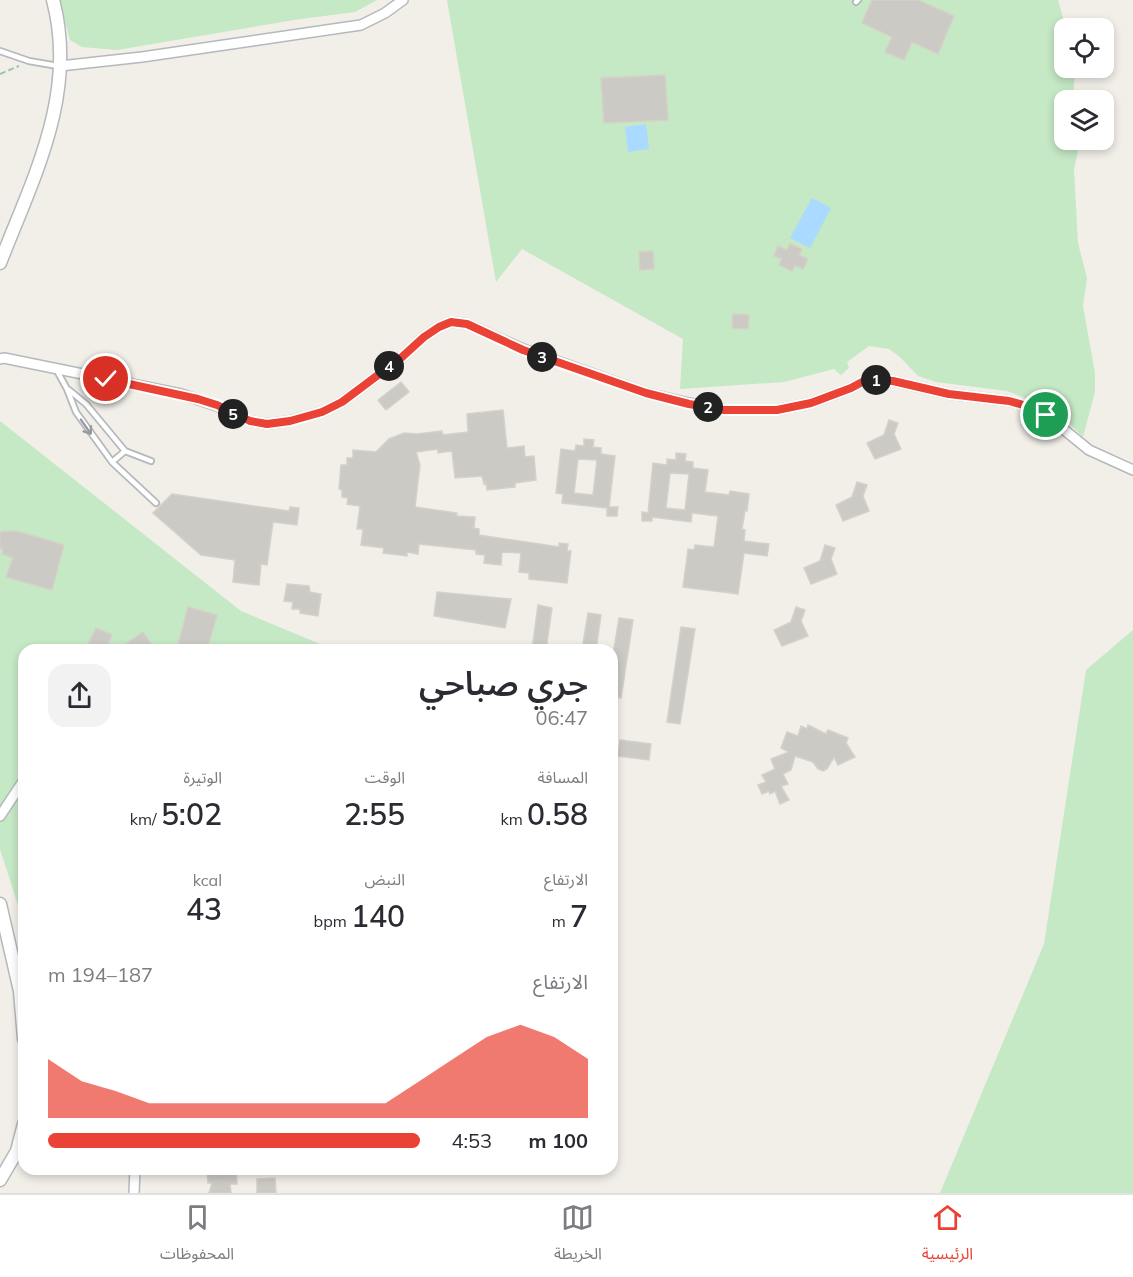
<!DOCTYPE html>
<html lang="ar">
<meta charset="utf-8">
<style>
:root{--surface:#fff;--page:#f2f2f3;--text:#2b2b33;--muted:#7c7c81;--line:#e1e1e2;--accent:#ea4335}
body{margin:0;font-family:Mulish,"Noto Sans Arabic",sans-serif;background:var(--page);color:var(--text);direction:rtl;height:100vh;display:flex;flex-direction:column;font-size:22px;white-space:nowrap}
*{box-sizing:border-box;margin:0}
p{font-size:20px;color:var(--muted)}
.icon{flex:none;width:33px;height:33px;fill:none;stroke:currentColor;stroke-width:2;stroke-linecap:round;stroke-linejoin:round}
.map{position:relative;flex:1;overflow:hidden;direction:ltr}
.details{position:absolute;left:18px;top:644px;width:600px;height:531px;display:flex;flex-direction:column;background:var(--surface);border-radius:18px;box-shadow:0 3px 9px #0003;direction:rtl}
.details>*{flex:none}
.fabs{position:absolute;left:1054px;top:18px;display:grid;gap:12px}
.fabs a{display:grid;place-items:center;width:60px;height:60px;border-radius:12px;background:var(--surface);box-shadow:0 3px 9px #0003;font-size:30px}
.pin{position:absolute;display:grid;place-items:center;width:51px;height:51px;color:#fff;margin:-26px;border:3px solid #fff;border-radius:50%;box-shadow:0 2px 6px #0007}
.km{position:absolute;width:30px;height:30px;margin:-15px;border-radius:50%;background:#222;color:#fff;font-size:16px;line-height:30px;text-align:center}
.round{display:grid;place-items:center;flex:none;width:63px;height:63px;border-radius:18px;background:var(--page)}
.summary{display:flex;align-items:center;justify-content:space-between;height:102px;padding:0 30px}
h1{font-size:33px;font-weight:600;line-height:45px}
.metrics{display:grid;grid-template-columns:repeat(3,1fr);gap:9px;height:102px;padding:6px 30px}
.metrics div{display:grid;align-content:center}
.metrics b{font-size:30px;font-weight:600}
.metrics small{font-size:16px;font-weight:400}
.metrics p{font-size:16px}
.chart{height:168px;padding:12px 30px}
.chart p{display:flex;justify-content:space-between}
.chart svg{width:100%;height:108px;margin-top:6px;fill:var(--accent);opacity:.7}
ul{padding:0 30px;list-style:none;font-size:20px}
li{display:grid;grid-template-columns:96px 72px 1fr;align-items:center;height:45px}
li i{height:15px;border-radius:8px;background:var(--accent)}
.tab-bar{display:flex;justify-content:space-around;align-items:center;height:84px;border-top:2px solid var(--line);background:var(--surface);font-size:16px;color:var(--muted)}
.tab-bar a{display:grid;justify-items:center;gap:3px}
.tab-bar .on{color:var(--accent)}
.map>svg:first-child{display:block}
</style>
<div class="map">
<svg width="1133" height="1193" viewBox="0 0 1133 1193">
<rect width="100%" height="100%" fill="#f1efe8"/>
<!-- green -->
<path fill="#c5e8c5" d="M59,0H377L355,12L294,20L117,50L82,47L70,40Z
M447,0H1058L1066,28H1065V68H1075L1073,100H1065V140H1080L1074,170L1078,243L1087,278L1083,306L1095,373V392L1083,437L1054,409L1007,391L936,382L918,376L900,357L889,349L869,346L847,362L849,368L841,375L834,369L784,382L680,389L683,339L522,249L496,282Z
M0,421L241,611L332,649L24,650V924L0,849Z
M1133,630V1193H940L1044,944L1086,670Z"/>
<!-- water -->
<path fill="#aadaff" d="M646,124L649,149L628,152L625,127Z
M812,198L831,208L810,248L790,238Z"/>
<!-- building -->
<path fill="#cccac5" stroke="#d6d1c6" stroke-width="1.5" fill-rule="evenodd" d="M872,0H918L954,16L938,54L912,42L904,60L885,52L892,37L862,23Z
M665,75L668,120L604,123L601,78Z
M790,244L802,249L799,255L808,259L803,269L795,265L792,271L779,265L782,259L774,256L778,246L787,250Z
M653,251L654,269L640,270L639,252Z
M733,314L749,315L748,329L732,328Z
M401,382L409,392L386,410L378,400Z
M503,410L507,448L524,446L525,457L534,456L536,480L515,483V487L487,490L486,483L484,484L482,476L455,478L452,451L438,453V449L416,452L420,465L415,507L457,513L456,516L475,517L474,528L479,529V535L559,547V543L568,544L567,551H571L567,583L529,579V573L519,572L521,553L502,552L501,565L484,563L485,555L476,554V550L419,544L418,554L407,552V556L383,553L384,548L361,545L363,529H357L360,506L347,504L348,498L342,497V490L339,489L341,465H347V458H353V450L376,452L389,439L404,433L417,434L442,431L443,435L468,432L467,414Z
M889,420L898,423L894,434L901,449L875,459L867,443L884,435Z
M584,439L594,440L593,447L601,448V454L615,456L609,507H618L617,516H607V508L562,503L563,494L556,493L561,449L575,451L576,445L584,446ZM578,459L597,460L593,495L574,493Z
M676,453L686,454L685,461L693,462V468L708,470L705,492L729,495L730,491L749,494L747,511H745L742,529L745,530L744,541L769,544L767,556L744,553L738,594L683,587L688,549L694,550L695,545L714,547L718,516L692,513L691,522L652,517V521H642V512L648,513L653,463L667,465V459L676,460ZM670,473L689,474L685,510L666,508Z
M857,482L867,485L863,496L869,511L843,521L836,505L852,497Z
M172,494L289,511L290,507L299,508L297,525L273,522L267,565L261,564L259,585L233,582L235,560L201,555L153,513Z
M17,531L64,545L52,590L6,577L13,558L2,554L3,549H0V532Z
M825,545L835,548L831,559L837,574L811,584L804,568L820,561Z
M287,584L309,586L310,592L321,594L318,616L300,613V609H292L293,602L284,601Z
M437,592L511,599L505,628L434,616Z
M538,605L552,608L546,650H532Z
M188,607L217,615L207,650H193L178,645Z
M796,607L805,610L801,621L808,636L782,646L774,630L791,622Z
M588,613L601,615L596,650H582Z
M619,618L633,620L621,698L612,696V661Z
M681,627L695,629L680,724L667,722Z
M96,628L112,635L105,650H85Z
M143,632L155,650H117Z
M808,725L826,734L828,730L848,738L846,743L855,757L838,765L834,757L827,769L823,771L818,769L813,762L795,756L791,770L783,774L788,784L781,786L789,800L780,804L775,791L770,794L769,791L762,794L758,785L766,782L762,775L775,769L771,759L789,752L781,748L787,732L798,736L801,726L807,729Z
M620,740L651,744L649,760L618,756Z
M207,1168H236L237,1184H230L231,1193H209L212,1183H208Z
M275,1178L276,1193H257V1179Z"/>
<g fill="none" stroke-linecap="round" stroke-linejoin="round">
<!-- service casing -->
<g stroke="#b5b8bc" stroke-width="8">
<path id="service" d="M856,2L858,0
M0,51L29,61L58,66
M56,369L67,389L76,412L112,462L156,503
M69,390L86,404L125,451L151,461
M112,462L125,451"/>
</g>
<!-- minor casing -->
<g stroke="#b5b8bc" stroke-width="12">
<path id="minor" d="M60,66L142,57L361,25L385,13L403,0
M0,359L4,358L181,394L217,406L250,421L267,424L289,421L322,412L342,402L402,357L424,337L439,327L451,322L467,324L523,349L646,393L689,403L724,410H777L811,403L851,388L864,381L875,380L893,381L949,394L1009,401L1027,406L1046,415L1089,450L1133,470
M0,816L24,780
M134,1193L135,1168"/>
</g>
<!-- tertiary casing -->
<g stroke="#b5b8bc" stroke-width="15">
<path id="tertiary" d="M0,263C33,178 78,94 53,0
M0,904L20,991L24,1039
M0,1180L17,1151L24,1124"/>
</g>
<!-- path -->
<path stroke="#9cc7a9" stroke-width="2" stroke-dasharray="6 3" stroke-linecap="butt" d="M0,74L19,66"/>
<!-- service -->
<use href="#service" stroke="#fff" stroke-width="4.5"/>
<!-- minor -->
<use href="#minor" stroke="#fff" stroke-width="9"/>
<!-- tertiary -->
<use href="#tertiary" stroke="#fff" stroke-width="12"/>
</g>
<!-- one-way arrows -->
<defs><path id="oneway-shaft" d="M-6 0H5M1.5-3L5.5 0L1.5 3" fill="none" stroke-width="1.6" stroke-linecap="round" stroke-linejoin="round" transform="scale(1.5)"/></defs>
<use stroke="#979a9d" href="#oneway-shaft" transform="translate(86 427) rotate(55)"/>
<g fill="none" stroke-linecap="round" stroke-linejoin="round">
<!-- route casing -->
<g stroke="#fff" stroke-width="12">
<path id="route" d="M106,379L198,399L217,405L250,421L267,424L290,421L322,412L342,402L402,357L424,337L439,327L451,322L467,324L523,350L646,393L689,404L724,410H777L811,403L851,388L864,381L875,380L893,381L949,394L1009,401L1027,406L1046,415"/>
</g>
<!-- route -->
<use href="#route" stroke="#ea4335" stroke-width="8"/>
</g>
</svg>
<div class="fabs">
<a><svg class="icon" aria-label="locate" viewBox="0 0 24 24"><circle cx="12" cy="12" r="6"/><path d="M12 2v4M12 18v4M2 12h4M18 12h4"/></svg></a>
<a><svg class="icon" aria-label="layers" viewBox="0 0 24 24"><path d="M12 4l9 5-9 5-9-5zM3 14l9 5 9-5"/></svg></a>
</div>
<div class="pin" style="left:1046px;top:415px;background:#1e9e55"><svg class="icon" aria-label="arrive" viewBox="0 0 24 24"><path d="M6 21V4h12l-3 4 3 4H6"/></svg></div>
<div class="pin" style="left:106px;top:379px;background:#d93025"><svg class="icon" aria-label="check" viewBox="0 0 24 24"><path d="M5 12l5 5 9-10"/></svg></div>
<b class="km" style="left:876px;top:380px">1</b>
<b class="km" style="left:708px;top:407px">2</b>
<b class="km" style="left:542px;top:357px">3</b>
<b class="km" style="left:389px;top:366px">4</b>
<b class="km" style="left:233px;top:414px">5</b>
<section class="details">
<div class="summary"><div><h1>جري صباحي</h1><p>06:47</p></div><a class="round"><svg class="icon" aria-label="share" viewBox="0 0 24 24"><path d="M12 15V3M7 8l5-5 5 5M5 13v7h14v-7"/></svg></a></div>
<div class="metrics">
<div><p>المسافة</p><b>0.58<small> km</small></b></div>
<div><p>الوقت</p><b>2:55</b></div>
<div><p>الوتيرة</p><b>5:02<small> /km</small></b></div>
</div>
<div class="metrics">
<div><p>الارتفاع</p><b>7<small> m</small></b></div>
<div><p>النبض</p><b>140<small> bpm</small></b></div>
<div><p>kcal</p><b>43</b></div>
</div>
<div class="chart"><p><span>الارتفاع</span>187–194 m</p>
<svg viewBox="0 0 160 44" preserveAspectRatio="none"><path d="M0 44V20L10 29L20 33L30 38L40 38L50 38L60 38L70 38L80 38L90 38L100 38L110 29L120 20L130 11L140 6L150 11L160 20V44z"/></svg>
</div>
<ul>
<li><b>100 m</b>4:53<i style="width:100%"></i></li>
</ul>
</section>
</div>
<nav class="tab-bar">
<a class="on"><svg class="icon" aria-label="home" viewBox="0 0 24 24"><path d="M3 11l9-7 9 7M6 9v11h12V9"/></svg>الرئيسية</a>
<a><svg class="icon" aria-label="map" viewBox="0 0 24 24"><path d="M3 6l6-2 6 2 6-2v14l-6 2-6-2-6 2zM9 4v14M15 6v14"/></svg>الخريطة</a>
<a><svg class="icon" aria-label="saved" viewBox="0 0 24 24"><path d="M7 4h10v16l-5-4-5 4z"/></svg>المحفوظات</a>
</nav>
